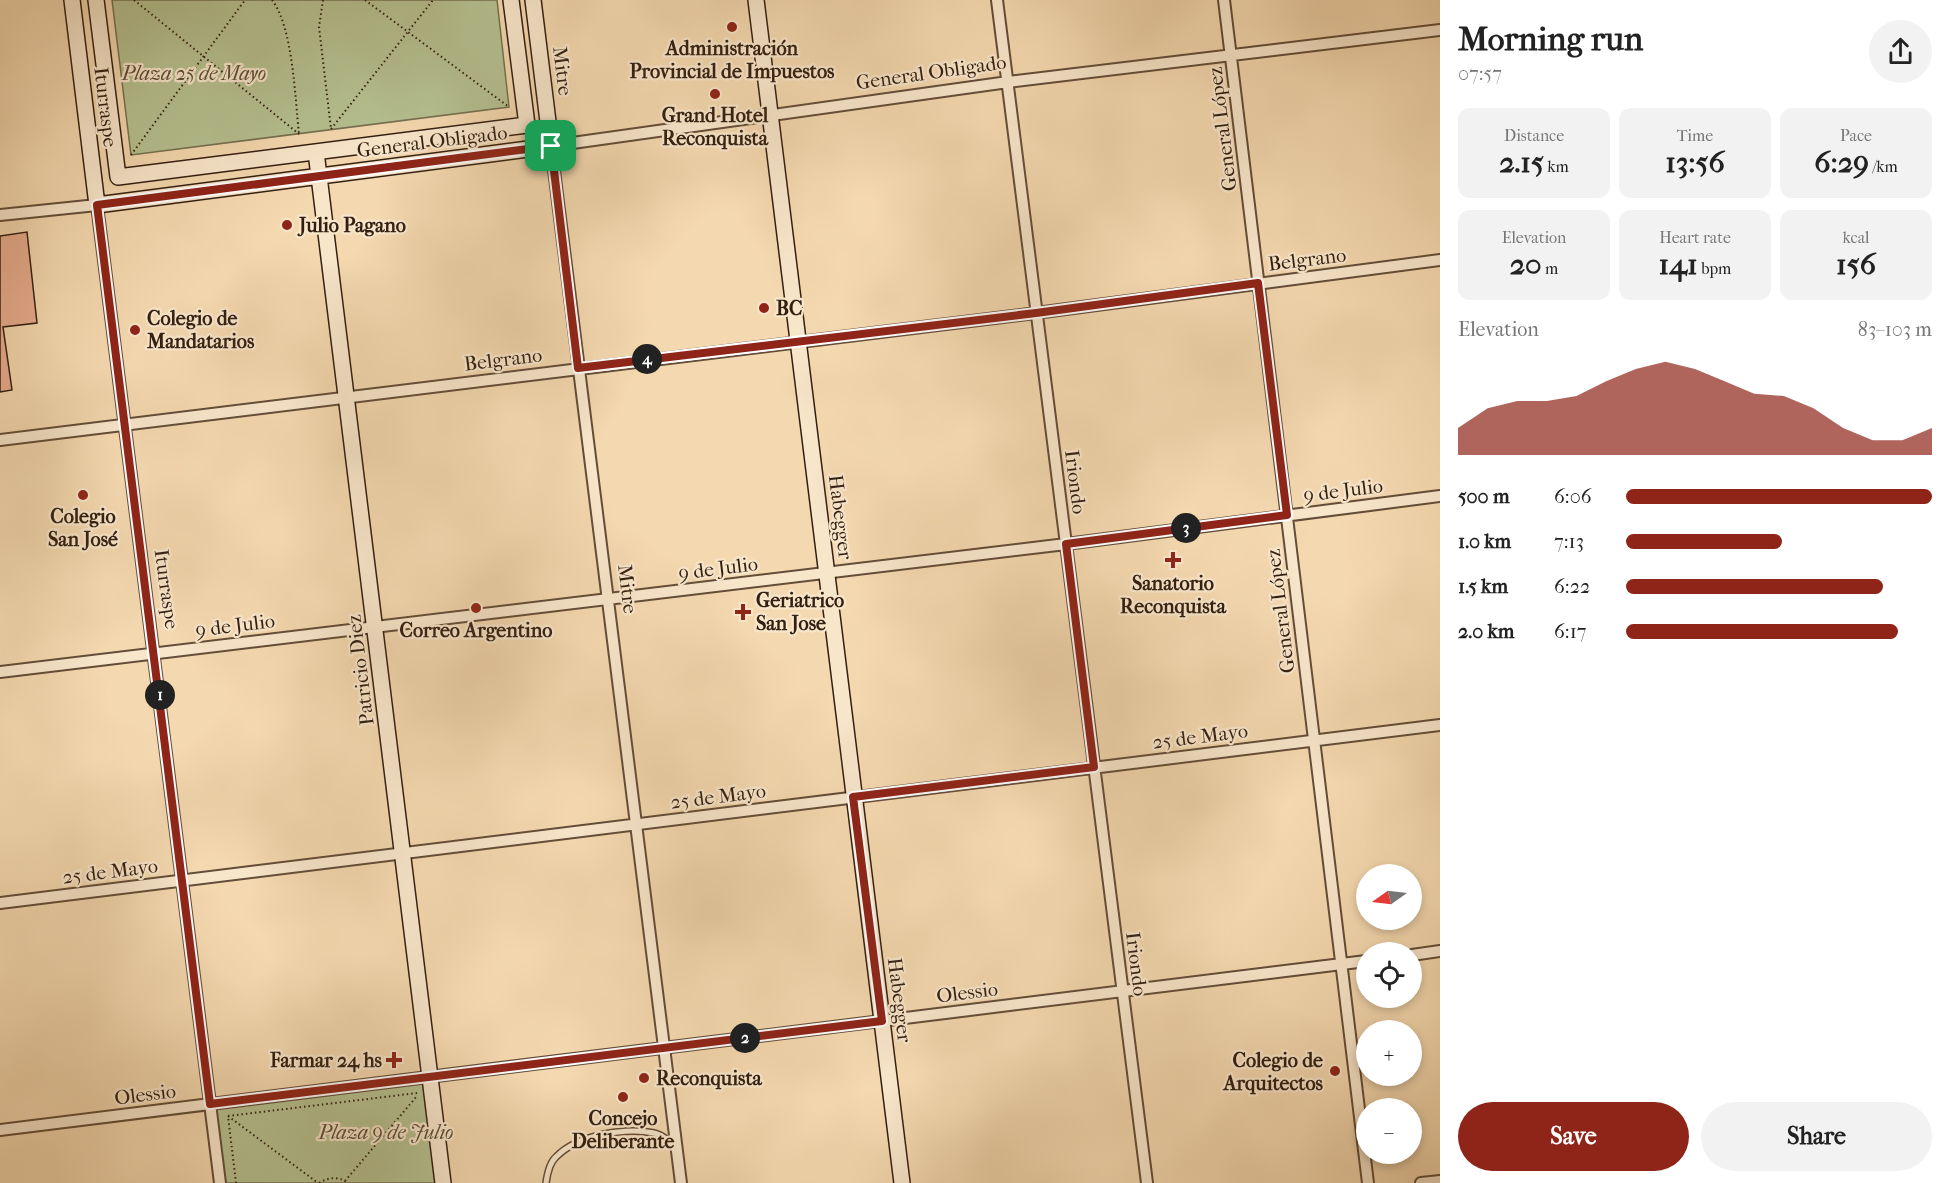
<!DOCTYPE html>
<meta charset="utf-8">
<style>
:root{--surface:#fff;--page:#f2f2f2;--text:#222;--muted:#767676;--accent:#8f2418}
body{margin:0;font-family:"IM FELL French Canon",serif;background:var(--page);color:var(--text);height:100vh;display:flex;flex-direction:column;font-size:22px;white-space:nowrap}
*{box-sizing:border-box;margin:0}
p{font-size:20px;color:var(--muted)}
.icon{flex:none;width:33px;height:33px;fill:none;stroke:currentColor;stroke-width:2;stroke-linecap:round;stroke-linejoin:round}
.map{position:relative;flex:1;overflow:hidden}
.drawer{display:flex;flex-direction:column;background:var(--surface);width:510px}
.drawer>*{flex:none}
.needle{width:39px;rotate:256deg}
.tools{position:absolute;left:1356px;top:864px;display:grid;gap:12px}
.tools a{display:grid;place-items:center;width:66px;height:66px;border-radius:50%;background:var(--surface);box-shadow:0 3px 9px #0003;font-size:30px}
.pin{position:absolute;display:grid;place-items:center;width:51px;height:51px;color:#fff;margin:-26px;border-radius:12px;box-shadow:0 3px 9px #0006}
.km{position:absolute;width:30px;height:30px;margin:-15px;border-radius:50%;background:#222;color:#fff;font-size:16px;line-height:30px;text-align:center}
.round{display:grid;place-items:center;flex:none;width:63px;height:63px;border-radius:32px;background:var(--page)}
.headline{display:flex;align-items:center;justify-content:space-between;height:102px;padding:0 18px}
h1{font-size:33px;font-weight:800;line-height:45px}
.figures{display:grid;grid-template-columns:repeat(3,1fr);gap:9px;height:102px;padding:6px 18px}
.figures div{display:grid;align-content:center;border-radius:12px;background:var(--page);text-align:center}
.figures b{font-size:30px;font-weight:800}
.figures small{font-size:16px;font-weight:400}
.figures p{font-size:16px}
.chart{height:168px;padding:12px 18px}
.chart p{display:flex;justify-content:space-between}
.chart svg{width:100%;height:108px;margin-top:6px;fill:var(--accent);opacity:.7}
.primary-button{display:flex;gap:12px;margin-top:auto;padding:12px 18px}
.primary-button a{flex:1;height:69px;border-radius:36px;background:var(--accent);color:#fff;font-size:24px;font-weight:800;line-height:69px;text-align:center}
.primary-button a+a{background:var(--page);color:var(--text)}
ul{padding:0 18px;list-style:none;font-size:20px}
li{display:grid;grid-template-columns:96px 72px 1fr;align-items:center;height:45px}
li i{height:15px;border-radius:8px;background:var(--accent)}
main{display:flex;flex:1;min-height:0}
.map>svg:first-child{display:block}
</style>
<main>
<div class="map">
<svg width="1440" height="1183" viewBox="0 0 1440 1183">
<rect width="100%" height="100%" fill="#f4d8af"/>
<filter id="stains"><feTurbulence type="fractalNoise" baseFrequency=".00333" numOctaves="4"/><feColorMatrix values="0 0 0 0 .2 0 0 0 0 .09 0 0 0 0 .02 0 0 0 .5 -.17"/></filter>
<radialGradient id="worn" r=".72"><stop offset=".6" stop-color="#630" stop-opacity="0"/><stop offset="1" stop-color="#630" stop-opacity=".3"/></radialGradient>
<!-- green -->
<path fill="#b5c090" stroke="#747050" stroke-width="1.5" d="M112,0H497L509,107L131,155Z
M430,1076L443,1183H220L210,1104Z"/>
<!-- building -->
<path fill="#e7ac8e" stroke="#331f11" stroke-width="1.5" d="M27,232L37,323L3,327L12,390L0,392V236Z"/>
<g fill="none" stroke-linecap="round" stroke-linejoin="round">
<!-- lane casing -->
<g stroke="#634d38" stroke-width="8">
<path id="lane" d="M546,1183C547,1176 550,1162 556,1157C577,1135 625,1127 654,1133C661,1134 669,1141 675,1145"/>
</g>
<!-- street casing -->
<g stroke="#634d38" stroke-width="14">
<path id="street" d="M997,0L1147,1183
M1224,0L1368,1183
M0,215L97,205L220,1183
M0,440L1036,313L1440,260
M0,672L1066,544L1440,496
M0,903L1440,725
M1412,955L1440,951
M0,1130L1366,961
M681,1183L551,146L1008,82L1440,30
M1421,1183L1440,1181"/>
</g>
<!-- secondary casing -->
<g stroke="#331f11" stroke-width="18">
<path id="secondary" d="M72,0L97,205L551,146L533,0
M96,0L118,177L527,125L511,0
M756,0L902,1183
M316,152L443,1183"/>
</g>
<!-- path -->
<path stroke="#331f11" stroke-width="2" stroke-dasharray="1.5 3" stroke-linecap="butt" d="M134,0L299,134
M272,0C293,27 295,98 299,134
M323,0L319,27L331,129
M365,0L509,107
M331,129L433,0
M131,155L245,0
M228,1116L318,1183
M345,1181L417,1096
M236,1183L228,1116L417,1093
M319,1183C329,1177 338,1176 348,1183"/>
<!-- lane -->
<use href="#lane" stroke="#f8e6cb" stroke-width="5"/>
<!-- street -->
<use href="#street" stroke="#f8e6cb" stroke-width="10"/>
<!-- secondary -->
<use href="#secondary" stroke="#f8e6cb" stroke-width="15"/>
</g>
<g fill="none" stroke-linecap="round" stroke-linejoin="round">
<!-- route casing -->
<g stroke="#fff" stroke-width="12">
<path id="route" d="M551,146L578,368L1036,313L1258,283L1287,515L1066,544L1094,767L853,797L882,1021L210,1104L97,205Z"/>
</g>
<!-- route -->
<use href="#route" stroke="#8f2418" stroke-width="8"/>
</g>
<!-- markers -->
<g fill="#8f2418" stroke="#f8e6cb" stroke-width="2">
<circle cx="732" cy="27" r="6"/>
<circle cx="715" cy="94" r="6"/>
<circle cx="287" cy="225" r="6"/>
<circle cx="764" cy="308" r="6"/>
<circle cx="135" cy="330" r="6"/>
<circle cx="83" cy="495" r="6"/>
<path d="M1170 551h6v6h6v6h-6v6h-6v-6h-6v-6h6z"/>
<circle cx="476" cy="608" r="6"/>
<path d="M740 603h6v6h6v6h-6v6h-6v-6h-6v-6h6z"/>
<path d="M391 1051h6v6h6v6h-6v6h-6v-6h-6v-6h6z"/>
<circle cx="1335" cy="1071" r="6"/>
<circle cx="644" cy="1078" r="6"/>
<circle cx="623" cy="1097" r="6"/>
</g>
<g text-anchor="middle" stroke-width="4.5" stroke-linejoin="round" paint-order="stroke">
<!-- poi labels -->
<g font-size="20" font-weight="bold" fill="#331f11" stroke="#f8e6cb">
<text x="732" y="55">Administración<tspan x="732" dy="23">Provincial de Impuestos</tspan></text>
<text x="715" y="122">Grand Hotel<tspan x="715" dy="23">Reconquista</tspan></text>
<text x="299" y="232" text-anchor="start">Julio Pagano</text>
<text x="776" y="315" text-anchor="start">BC</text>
<text x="147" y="325" text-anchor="start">Colegio de<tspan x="147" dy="23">Mandatarios</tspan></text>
<text x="83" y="523">Colegio<tspan x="83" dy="23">San José</tspan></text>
<text x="1173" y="590">Sanatorio<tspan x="1173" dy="23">Reconquista</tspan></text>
<text x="756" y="607" text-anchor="start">Geriatrico<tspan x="756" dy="23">San Jose</tspan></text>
<text x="476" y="637">Correo Argentino</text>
<text x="382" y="1067" text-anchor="end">Farmar 24 hs</text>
<text x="1323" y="1067" text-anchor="end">Colegio de<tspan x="1323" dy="23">Arquitectos</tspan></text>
<text x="656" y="1085" text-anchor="start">Reconquista</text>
<text x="623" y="1125">Concejo<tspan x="623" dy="23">Deliberante</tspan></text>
</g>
<!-- street labels -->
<g font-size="20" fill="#331f11" stroke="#f8e6cb">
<text transform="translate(563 71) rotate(83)" y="7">Mitre</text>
<text transform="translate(931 72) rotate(-8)" y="7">General Obligado</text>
<text transform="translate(106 107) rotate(83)" y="7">Iturraspe</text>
<text transform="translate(1222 129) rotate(-97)" y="7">General López</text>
<text transform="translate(432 141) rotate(-7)" y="7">General Obligado</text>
<text transform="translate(1307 259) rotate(-7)" y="7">Belgrano</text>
<text transform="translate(503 359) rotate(-7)" y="7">Belgrano</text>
<text transform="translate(1076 482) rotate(83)" y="7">Iriondo</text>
<text transform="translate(1343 490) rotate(-7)" y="7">9 de Julio</text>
<text transform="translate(841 517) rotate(83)" y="7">Habegger</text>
<text transform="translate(718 568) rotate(-7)" y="7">9 de Julio</text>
<text transform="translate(167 589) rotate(82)" y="7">Iturraspe</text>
<text transform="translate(628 589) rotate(83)" y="7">Mitre</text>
<text transform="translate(1280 611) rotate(-97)" y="7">General López</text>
<text transform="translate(235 625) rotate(-7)" y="7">9 de Julio</text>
<text transform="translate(360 670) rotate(-97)" y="7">Patricio Diez</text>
<text transform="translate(1200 736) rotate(-7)" y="7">25 de Mayo</text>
<text transform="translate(718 796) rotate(-7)" y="7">25 de Mayo</text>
<text transform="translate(110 871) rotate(-7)" y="7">25 de Mayo</text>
<text transform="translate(1137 964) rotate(83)" y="7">Iriondo</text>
<text transform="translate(967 992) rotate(-7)" y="7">Olessio</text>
<text transform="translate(900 1000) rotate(83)" y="7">Habegger</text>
<text transform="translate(145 1094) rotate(-7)" y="7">Olessio</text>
</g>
<!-- park labels -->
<g font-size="20" font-style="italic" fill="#5a4f37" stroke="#f8e6cb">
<text x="194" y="80">Plaza 25 de Mayo</text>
<text x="386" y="1139">Plaza 9 de Julio</text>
</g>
</g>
<rect width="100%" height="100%" filter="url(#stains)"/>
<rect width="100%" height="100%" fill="url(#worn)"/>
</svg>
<div class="tools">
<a><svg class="needle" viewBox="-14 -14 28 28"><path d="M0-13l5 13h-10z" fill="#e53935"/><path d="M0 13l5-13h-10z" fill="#767676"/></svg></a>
<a><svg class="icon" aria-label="locate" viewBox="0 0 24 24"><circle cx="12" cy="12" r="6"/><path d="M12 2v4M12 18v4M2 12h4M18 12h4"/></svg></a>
<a>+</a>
<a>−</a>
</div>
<div class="pin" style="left:551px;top:146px;background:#1e9e55"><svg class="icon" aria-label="arrive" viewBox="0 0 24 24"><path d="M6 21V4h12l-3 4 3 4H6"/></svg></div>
<b class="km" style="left:160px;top:695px">1</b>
<b class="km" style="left:745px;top:1038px">2</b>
<b class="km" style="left:1186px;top:528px">3</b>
<b class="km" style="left:647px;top:359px">4</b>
</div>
<section class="drawer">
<div class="headline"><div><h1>Morning run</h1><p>07:57</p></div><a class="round"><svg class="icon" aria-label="share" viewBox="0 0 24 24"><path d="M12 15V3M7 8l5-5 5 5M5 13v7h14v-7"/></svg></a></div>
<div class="figures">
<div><p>Distance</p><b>2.15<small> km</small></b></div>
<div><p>Time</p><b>13:56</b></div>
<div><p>Pace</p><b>6:29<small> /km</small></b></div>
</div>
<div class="figures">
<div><p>Elevation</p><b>20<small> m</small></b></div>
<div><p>Heart rate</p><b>141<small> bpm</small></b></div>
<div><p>kcal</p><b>156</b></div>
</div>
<div class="chart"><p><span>Elevation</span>83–103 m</p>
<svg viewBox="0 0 160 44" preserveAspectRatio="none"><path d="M0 44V33L10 25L20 22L30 22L40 20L50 14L60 9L70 6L80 9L90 14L100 19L110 20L120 25L130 33L140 38L150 38L160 33V44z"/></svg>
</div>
<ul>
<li><b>500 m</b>6:06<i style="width:100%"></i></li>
<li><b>1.0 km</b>7:13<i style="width:51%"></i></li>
<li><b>1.5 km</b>6:22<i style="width:84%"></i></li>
<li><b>2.0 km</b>6:17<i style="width:89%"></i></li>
</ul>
<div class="primary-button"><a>Save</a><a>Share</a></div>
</section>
</main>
